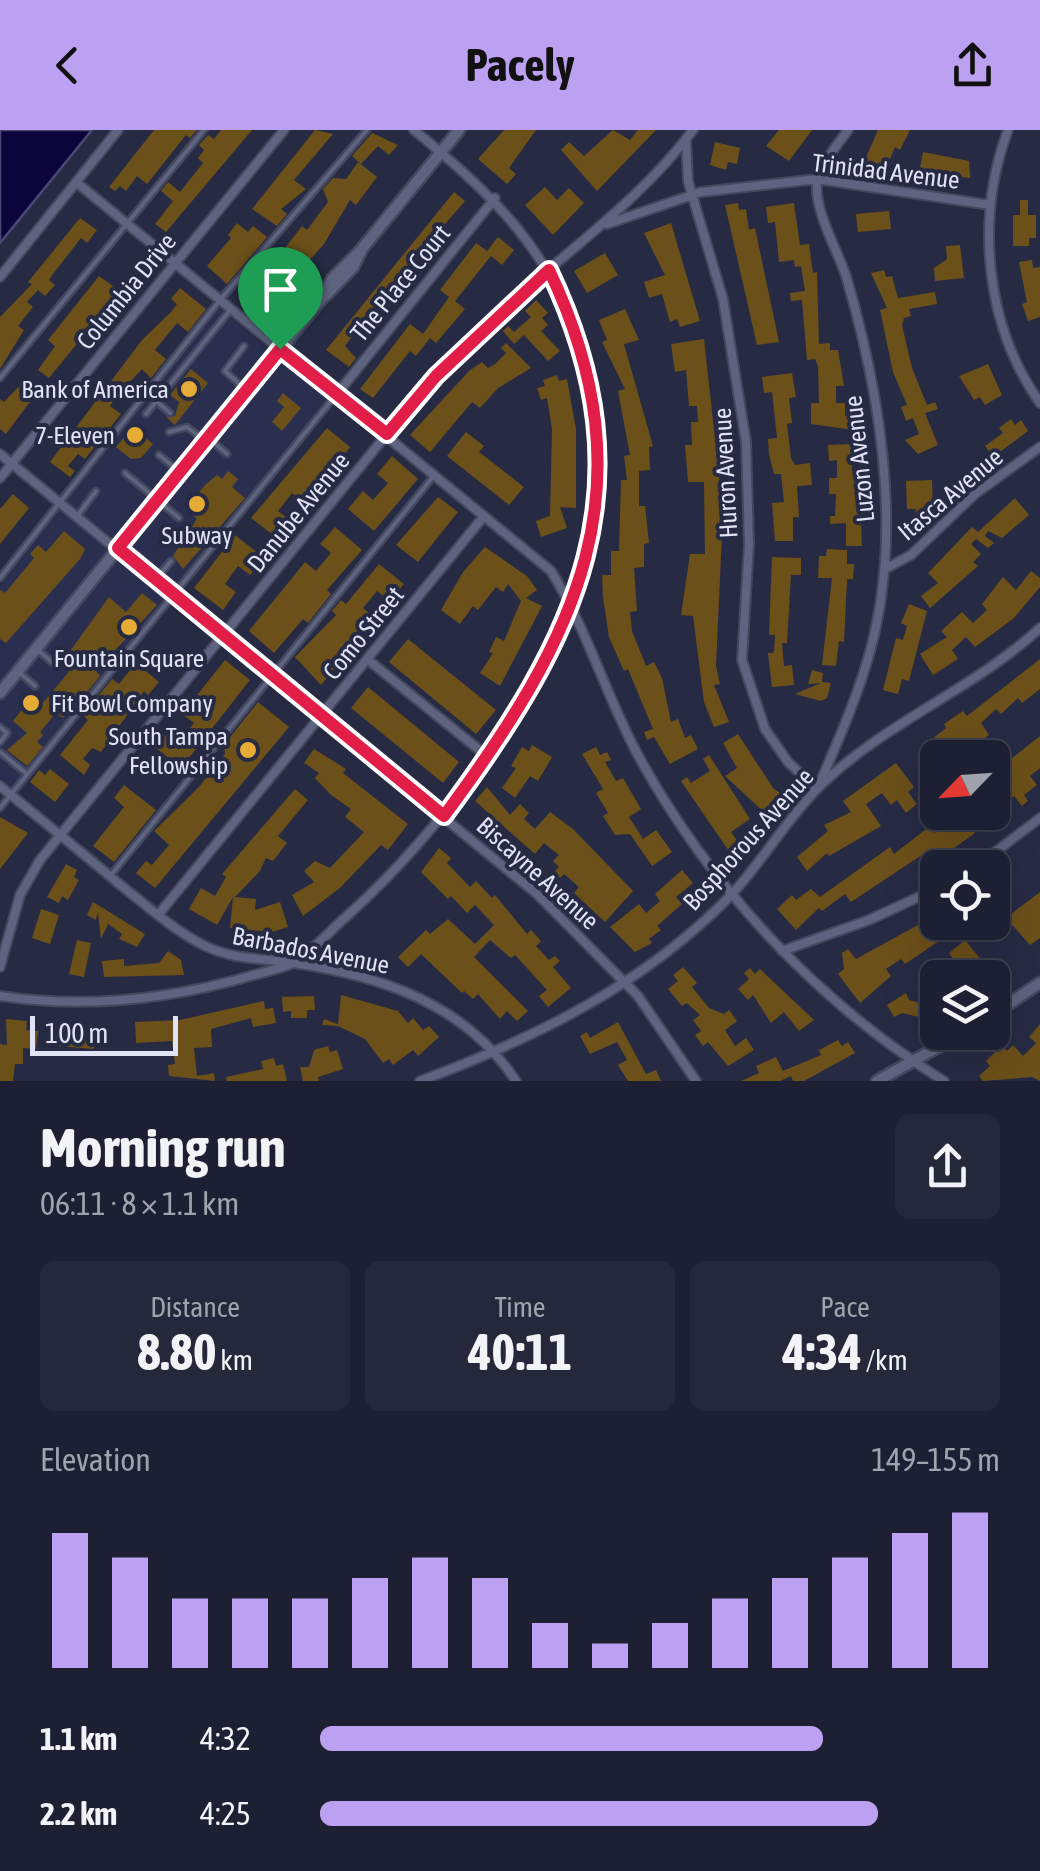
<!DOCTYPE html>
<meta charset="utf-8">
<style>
:root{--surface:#1c2032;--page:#25283a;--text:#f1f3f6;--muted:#a0a3ac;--line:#3a3e4d;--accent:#bca0f2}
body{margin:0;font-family:"Asap Condensed",sans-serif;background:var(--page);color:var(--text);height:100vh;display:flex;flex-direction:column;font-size:38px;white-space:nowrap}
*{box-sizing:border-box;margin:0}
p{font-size:32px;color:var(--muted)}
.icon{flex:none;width:55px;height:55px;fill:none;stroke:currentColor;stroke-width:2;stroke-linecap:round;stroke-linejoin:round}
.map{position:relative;height:951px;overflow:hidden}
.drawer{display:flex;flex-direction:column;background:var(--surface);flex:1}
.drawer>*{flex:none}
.needle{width:65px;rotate:245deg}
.controls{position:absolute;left:920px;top:610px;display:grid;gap:20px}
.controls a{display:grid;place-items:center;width:90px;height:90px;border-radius:15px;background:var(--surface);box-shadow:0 10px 40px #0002,0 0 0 2px var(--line);font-size:50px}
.scale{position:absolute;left:30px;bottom:25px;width:148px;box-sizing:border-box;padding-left:10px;border:5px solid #dfe3f4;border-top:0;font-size:28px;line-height:35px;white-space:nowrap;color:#dfe3f4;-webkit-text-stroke:8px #262a43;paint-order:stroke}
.pin{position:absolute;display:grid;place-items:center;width:85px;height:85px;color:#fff;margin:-102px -42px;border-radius:50% 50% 50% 0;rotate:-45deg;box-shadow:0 0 10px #0007}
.pin .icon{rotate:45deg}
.round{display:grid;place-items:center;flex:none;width:105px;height:105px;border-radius:15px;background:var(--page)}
.head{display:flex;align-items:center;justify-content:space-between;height:170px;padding:0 40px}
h1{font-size:55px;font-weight:700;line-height:75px}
.metrics{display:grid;grid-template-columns:repeat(3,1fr);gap:15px;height:170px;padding:10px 40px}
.metrics div{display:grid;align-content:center;border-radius:15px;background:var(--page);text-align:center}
.metrics b{font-size:50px;font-weight:700}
.metrics small{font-size:28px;font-weight:400}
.metrics p{font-size:28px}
.chart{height:280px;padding:20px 40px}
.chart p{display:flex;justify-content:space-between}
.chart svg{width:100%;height:180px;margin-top:10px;stroke:var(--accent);stroke-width:6}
ul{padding:0 40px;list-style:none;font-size:32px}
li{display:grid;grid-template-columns:160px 120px 1fr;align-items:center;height:75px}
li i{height:25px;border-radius:12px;background:var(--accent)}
header{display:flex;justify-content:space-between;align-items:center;height:130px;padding:0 40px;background:var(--accent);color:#111;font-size:45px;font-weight:700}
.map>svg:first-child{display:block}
</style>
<header><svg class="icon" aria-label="back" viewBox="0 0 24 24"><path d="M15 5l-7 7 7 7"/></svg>Pacely<svg class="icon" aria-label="share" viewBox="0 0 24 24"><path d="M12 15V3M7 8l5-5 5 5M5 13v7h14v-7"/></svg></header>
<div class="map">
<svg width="1040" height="951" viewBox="0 0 1040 951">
<rect width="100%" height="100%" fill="#262a43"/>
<!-- built -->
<path fill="#2a2f4f" d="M219,178L327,269L13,658L0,647V456Z"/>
<!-- water -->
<path fill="#0b053c" stroke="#4b4873" stroke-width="2.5" d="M0,0H92L0,113Z"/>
<!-- building -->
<path fill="#6c501a" d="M154,0H197L190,8L186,5L147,54L137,46L126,61L120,56L115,61L109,57Z
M221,0H252L166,102L155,94L173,71L161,61L168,52L180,62L203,33L198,28L204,20L199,15L208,5L214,9Z
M315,0L333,4L294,50L306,59L281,79L287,84L277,96L252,79Z
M504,0H536L509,38L516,44L507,54L478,29Z
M613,0L630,10L638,0H656L597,61L561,20L569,12L584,26Z
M779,0H812L789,31L766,16Z
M878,0H910L900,20L895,17L885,41L864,32Z
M372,3L398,15L389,25L378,16L361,34L352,26Z
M715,12L740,18L737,34L728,32L726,40L710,35Z
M923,22L969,31L970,48L962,47L961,55L926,48L927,40L920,38Z
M358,32L377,47L356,75L350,70L324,114L266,179L250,166L259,155L264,159L271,156L295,126L285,118L302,96L307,100L328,72L323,59L333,48L346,49Z
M545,57L557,70L569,58L584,73L553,105L525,75Z
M454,62L465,71L439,101L445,105L440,111L445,116L440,122L428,113L408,140L420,149L399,171L388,162L363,195L374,204L368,211L356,201L345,216L356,228L349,237L326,220Z
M1020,70H1028V85H1036V108H1029V116H1013V85H1020Z
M738,73L739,80L746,79L749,100L755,98L779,212L757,215L725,75Z
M794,73L800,115L809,114L813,143L817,142L819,214L830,213V220H838L844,256H836V273H845V286H853V300L811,294V273H819L818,236L815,229L807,230L802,170L791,171L790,163L805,161L801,136L795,137L794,130L779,132L775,92L768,93L766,77Z
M889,81L891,99L858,102L856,84Z
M80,88L97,100L87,113L81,108L53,144L49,150L55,155L45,166L38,160L27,172L33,177L18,196L24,200L0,239V187L32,154L28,152Z
M237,93L248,102L253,96L267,107L227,154L207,136L231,108L228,105Z
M671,93L700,191L680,197L677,189L670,192L662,164L649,168L644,152L665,145L644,103Z
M498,107L514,120L502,135L491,126L455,171L465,179L436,213L430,208L416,226L410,221L373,268L360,259L410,194L423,204L449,167L440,160L476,113L487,121Z
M960,115L964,148L935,151L934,138L947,129L946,116Z
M605,123L618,145L587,163L574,141Z
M1032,130L1033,138L1040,137V187L1028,191L1022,174L1027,172L1019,132Z
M884,140L886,147L892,146L898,168L935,162L937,174L909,179L911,186L904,188L902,195L912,238L927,275L935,272L938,279L925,283L938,315L918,324L905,310L919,304L913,288L906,291L901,277L907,275L893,242L880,180L887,178L871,143Z
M99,146L120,161L49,248L38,240L55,216L48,210Z
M180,158L206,179L188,202L177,193L155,220L166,229L151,248L142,239L115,268L110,276L121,284L85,329L78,324L68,336L75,341L70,347L50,332L142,210L171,182L177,174L171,169Z
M536,170L548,183L542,188L548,195L541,201L560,221L548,231L524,205L514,214L503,201L508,196L514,202L531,187L525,181Z
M625,179L639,210L624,214L653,316L649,317L650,340L639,341V376H645L649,413L644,414V437L634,438L637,481L630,482L632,501L646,536L654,532L662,548L671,592L678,589L685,608L691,605L698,619L670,634L654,607L647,610L644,602L653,599L628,539L624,541L609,507L603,467L602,445H611V421H619L621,350H627L624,326L630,325L618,261L625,259L602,212L607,210L599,190Z
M704,209L723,382L716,536L720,554L714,555L729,592L714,597L704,572L693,486L681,485L690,424H705L704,352H688L685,315H692L691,292H698L697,276H689L686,240L675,242L671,214Z
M506,213L531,238L498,258L480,278L472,272L430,322L410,305L469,241L482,232L488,238L495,234L506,223L501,218Z
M988,234L1002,265L985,275L980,267L974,270L959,246Z
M191,239L208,253L175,295L166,287L175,286L179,272L170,265Z
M792,243L796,267L789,268L792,293L787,294L791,328L795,335L810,333L812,355L797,356L799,387H793V411H775L772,373L784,372L781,344H774L769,324L768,309L777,308L772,262L764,263L762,247Z
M557,245L559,251L567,249L576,299V378L560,377L567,398L541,407L536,391L550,386L552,299L547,268L541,270L537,258L545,256L543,250Z
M25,250L38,261L6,304L0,299V269L4,272Z
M283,263L301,278L282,301L272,292L284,277L277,271Z
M1011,289L1015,295L1021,290L1028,301L993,327L985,316L1003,303L999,298Z
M133,297L153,314L141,328L131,329L116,317Z
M327,298L350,317L341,329L335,324L325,337L331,341L305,373L292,363L283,375L278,381L291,391L277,408L251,388Z
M466,302L484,316L479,322L524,357L509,375L447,326Z
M851,314L852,341H859L862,416H846V393L830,394V386H835L836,364H829V348H837V330L829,331L828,315Z
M392,326L418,349L374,401L348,379L363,361L373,370L388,353L377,344Z
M228,341L238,349L232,357L245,368L183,439L173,426L197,389L186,378L206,354L217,345L222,349Z
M932,350L933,378L916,385V379H907L906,351Z
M13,364L29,378L0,414V379Z
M438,367L458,382L418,432L396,415Z
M1015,368L1029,385L1002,408L988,401L985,406L994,413L988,418L976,409L971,414L981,424L973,432L978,436L930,478L921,466L938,453L928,443L972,397L978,402Z
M335,397L362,420L327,460L331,464L308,493L303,489L274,523L249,501L305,432L316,441L331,423L320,414Z
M64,401L85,419L80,429L6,513L0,509V460L5,463L34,428L30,424L38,415L46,422Z
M235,405L263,427L250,445L238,436L225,454L236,462L223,480L194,458Z
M485,417L527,446L537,460L526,468L542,476L500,556L480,543L493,523L489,522L496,507L504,511L521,471L508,454L503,462L496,457L478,480L473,476L460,494L441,480L463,442Z
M827,419L847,420V434H854L853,449H847L844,512L839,511L836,536L822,535L832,448H818L819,426H826Z
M772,427L801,428V445H791L787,513H782L784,536L792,535L794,555L772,557L768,523H774L775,505H769Z
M379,434L404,454L390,471L377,461L363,478L376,489L321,555L295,527L336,485L332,481L341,470L346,474Z
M1031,441L1040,448V457L1014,488L975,517L966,507L952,520L958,529L933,545L920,524L947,507L941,501L962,482L973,493L987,480L982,474L1003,447L1016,460Z
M142,463L157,475L96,541L100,546L74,578L63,588L56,583L40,602L43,605L37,612L43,617L27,636L7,620L27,603L13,591L34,565L44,572L72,538L63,531L109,467L126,482Z
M909,474L927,481L909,551L902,549L898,564L883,560L896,508L903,510L907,496L901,493Z
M408,509L496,580L476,604L389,532Z
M1040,529V559L1022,573L1018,568L1001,584L996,579L981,593L989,605L956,628H938V652L919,628L935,616L931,610L946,598L944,594L963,581L967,586Z
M225,530L250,550L181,638L156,618L169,601L181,610L194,593L182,584Z
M136,533L159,552L148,565L144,561L101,622L92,618L83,629L90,635L84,645L60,625L88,590L83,585L112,549L119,554Z
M812,540L823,543L822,552L831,553L827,568L821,571L795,564L821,553L808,554Z
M368,557L459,632L443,653L351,578Z
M258,572L289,597L155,758L136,743L146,731L152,735L169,715L154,701L199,657L225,624L224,615Z
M738,604L773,658L787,668L769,687L725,646L737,638L723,613Z
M1040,606V638L1030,646L1037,655L1024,665L1028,671L1022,676L1014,666L1000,676L1004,682L998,686L992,681V644Z
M532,615L552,627L538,651L530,646L515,668L502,658L516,638L511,636L522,617L529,621Z
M596,617L600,625L607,622L611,630L605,632L616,651L623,648L641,679L629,687L643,709L656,700L672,722L652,736L630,704L615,705L603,686L608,683L596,663L603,659L582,624Z
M314,619L346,639L343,643L408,694L388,720L381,715L340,758L303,786L292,765L314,752L304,741L315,731L330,738L364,702L345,687L351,679L331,665L315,648L319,643L304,633Z
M709,625L750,689L731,702L744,720L733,727L681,651L687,647L691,653L710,641L703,629Z
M896,633L914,657L908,662L917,674L906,683L897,670L891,675L882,663L866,674L881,696L829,726L827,723L807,741L797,727L828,701L824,695L851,682L843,671Z
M50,639L69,654L55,672L30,652L39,640L45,645Z
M124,655L156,680L114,732L93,716L124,677L114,668Z
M487,657L510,685L520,674L529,683L524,689L535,699L550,682L573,699L633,761L605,792L574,763L579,757L564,744L560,748L554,742L559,737L553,731L559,725L544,713L535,724L475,671Z
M295,659L308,670L278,706L287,713L273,731L266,728L260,741L235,767L256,769L255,780L280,772L288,797L272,802L230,798L233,767L217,795L189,779L201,758L215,766L226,747L222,744Z
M950,682H989L970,696L975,703L943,726L931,719L851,772L845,764L822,781L819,778L796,800L777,779L792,765L796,770L811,759L820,767L890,717L894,724L930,696L934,703L947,693L943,687Z
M0,687L28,703L0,739Z
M439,718L451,728L447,733L470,757L476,751L492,768L495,765L527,804L531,800L541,811L536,816L549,830L555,826L560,831L553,837L571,858L548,877L539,866L547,860L515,825L511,828L490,810L474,827L528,881L517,891L507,881L500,889L478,864L473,869L464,861L462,863L421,824L408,837L398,827L426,800L430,804L448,789L475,814L494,795L475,775L467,783L451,766L448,769L421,742Z
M66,734L77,740L74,747L79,750L68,770L62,766L59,773L47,767Z
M682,740L693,753L676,767L682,774L657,796L661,800L649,809L652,813L635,822L610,797L639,774L646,783L660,771L655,764Z
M1040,762V808L1030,815L1006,788Z
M93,772L145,804L137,817L119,809L122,804L108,794L101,809L98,782L96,790L87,785Z
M41,779L59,785L50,814L32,808Z
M938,784V792H967L905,834L901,829L886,839L891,846L860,873L838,844L844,839L842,823L848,819L856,829Z
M77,810L91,813L84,847L69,844Z
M965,810L991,842L985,848H938V877L921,857L953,829L949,823Z
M168,821L181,830L184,845L104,847L102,831L124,829V836L159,833Z
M683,837L697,853L692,857L709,878L724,884L729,880L737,891L725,900L735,916L746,908L754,920L728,936L708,912L703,916L695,905L701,901L693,890L700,885L687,873L682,876L668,859L678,851L673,845Z
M750,838L755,844L760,839L814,890L799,901L784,882L771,893L753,865L748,870L738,859L749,849L744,843Z
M906,863L909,870L927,875L923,888L902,883L894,887L887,875Z
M341,865L398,881L408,893L413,888L423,900L429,896L439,907L418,926L413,920L393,935L389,929L383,933L365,909L338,896L322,895L324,889L338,894Z
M314,866L315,880H307V888H291V881L283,882L282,867Z
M264,871L265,879L273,878L276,893L253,897L251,888L211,899L212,917L194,918L197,946L214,943L215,951L169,946L168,935L175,934L172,911L136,913L135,892L180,890Z
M6,889L27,891L26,900L38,901L36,919L23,918V934H15L13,951H0V914L7,915Z
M618,892L646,944L656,940L661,951H628L618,935L627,930L617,912L590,924L580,906L587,902L590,908Z
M1040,894V951L1032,947L983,951L979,946L990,936L986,931L1002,915L1007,921L1013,915L1023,926L1036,913L1029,907Z
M59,899H95L94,919L58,916Z
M838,910L842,916L848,912L855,923L804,951H793L791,946L780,951H741L759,943L756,936L776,927L783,941L821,925L819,920Z
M328,916L330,922L337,920L343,939L318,947L319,951H303L300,937H309L314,920Z
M274,928L276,936L283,934L287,951H227L226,947L263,939L261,931Z"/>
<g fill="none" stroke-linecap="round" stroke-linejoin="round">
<!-- service casing -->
<g stroke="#44485f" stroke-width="9">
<path id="service" d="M244,216L225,241L246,260
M0,248L204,0
M156,271L170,283
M146,284L231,179
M169,302L187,297L204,310
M212,311L227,324
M159,325L180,342
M125,343L179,388
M78,385L96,361
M0,448L220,170L367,0
M156,449L171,431
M38,520L53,533
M20,543L35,556
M0,597L7,603L0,612
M0,622L27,644
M0,678L335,266
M111,745L432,348"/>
</g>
<!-- minor casing -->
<g stroke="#44485f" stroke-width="12">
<path id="minor" d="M1008,0C975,89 985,195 1040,273
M686,10L688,51L723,169L746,312L749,414L742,530L765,599L788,632L817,659
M76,52L551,441C587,499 606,566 639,627C711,758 817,872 944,951
M607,94L701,62L817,49L990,75
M0,147L118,0
M337,264L495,68
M0,324L537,764L638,866L696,951
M0,348L284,0
M885,439L911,425L975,364L1040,317
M367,529L488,627
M819,655C863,554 889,491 886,378C884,300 868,221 846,146C837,119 814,81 817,52C819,35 838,15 848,0
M0,656C39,688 79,720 118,753C146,775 173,800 205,816C234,830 263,828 294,833C382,846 465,874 516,951
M974,738L1040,688
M158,785L484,386
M782,821L869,790L938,758
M0,837L20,765L40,730L387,304C423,260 461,218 503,180C566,121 640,71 693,0
M0,866C85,879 172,869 254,845C267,841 285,838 297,831C315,818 331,800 347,786C429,712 493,626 544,530C554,513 566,495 573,477C601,403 608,299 584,224C551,120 495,67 414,0
M420,951C535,908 644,855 731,765C762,732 786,690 818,658C883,593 973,560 1040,498"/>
</g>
<!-- tertiary casing -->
<g stroke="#44485f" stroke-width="15">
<path id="tertiary" d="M326,165L353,137L361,121
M0,563L323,167L332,149L361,120L459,0
M992,885L1040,853
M877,951L965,902"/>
</g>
<!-- service -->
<use href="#service" stroke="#5e647f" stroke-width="4"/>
<!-- minor -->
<use href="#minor" stroke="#5e647f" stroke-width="8"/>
<!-- tertiary -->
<use href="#tertiary" stroke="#5e647f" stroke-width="10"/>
</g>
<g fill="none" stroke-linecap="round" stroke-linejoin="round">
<!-- route casing -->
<g stroke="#fff" stroke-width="20">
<path id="route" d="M549,140C653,358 577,507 444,686L118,418L280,219L387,304L436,246Z"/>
</g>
<!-- route -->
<use href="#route" stroke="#e11d48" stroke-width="12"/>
</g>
<!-- markers -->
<g fill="#e7ac36" stroke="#262a43" stroke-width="4">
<circle cx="189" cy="259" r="10"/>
<circle cx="135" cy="305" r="10"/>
<circle cx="197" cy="374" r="10"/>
<circle cx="129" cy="497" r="10"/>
<circle cx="31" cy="573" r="10"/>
<circle cx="248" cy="620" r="10"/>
</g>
<g text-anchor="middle" stroke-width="8" stroke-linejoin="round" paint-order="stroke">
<!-- street labels -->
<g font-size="25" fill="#dfe3f4" stroke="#262a43">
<text transform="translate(886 41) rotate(7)" y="9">Trinidad Avenue</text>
<text transform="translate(400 153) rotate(-51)" y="9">The Place Court</text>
<text transform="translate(126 161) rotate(-51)" y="9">Columbia Drive</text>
<text transform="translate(859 329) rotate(-96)" y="9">Luzon Avenue</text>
<text transform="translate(725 343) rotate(-93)" y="9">Huron Avenue</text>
<text transform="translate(950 364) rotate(-40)" y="9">Itasca Avenue</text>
<text transform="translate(298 382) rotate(-51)" y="9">Danube Avenue</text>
<text transform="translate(363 503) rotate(-51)" y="9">Como Street</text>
<text transform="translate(748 709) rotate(-48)" y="9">Bosphorous Avenue</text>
<text transform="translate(538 743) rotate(42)" y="9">Biscayne Avenue</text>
<text transform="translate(311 820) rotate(11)" y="9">Barbados Avenue</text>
</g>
<!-- poi labels -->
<g font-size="25" fill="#dfe3f4" stroke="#262a43" text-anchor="end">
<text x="169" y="268">Bank of America</text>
<text x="115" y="314">7-Eleven</text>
<text x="197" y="414" text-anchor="middle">Subway</text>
<text x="129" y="537" text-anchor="middle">Fountain Square</text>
<text x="51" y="582" text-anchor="start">Fit Bowl Company</text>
<text x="228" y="615">South Tampa<tspan x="228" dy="29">Fellowship</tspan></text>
</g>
</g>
</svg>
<div class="controls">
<a><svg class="needle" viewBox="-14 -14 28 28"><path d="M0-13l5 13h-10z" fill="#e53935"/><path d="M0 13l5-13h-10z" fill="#a0a3ac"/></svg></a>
<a><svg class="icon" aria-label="locate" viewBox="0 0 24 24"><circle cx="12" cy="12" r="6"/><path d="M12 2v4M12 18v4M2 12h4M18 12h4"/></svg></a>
<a><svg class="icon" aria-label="layers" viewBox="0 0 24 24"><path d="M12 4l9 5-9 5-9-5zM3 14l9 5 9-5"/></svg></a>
</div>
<div class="scale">100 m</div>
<div class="pin" style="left:280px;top:219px;background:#1e9e55"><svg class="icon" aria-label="arrive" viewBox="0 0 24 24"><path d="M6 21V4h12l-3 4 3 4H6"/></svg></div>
</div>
<section class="drawer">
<div class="head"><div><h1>Morning run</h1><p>06:11 · 8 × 1.1 km</p></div><a class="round"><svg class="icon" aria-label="share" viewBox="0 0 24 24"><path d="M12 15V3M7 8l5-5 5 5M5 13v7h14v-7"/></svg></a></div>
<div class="metrics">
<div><p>Distance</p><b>8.80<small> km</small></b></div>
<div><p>Time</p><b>40:11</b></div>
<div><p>Pace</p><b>4:34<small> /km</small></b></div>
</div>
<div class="chart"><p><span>Elevation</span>149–155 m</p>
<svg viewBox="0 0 160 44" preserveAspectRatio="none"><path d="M5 44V11M15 44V17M25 44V27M35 44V27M45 44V27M55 44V22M65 44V17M75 44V22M85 44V33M95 44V38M105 44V33M115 44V27M125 44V22M135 44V17M145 44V11M155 44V6"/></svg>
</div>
<ul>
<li><b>1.1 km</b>4:32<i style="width:74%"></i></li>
<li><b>2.2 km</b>4:25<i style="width:82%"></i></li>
</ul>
</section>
